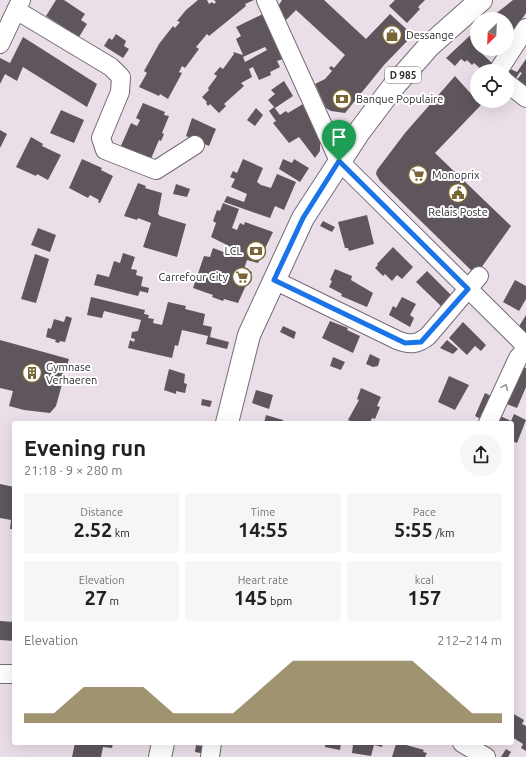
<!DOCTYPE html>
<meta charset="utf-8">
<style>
:root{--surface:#fff;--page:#f6f6f6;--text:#202124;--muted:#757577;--accent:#786735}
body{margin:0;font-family:Ubuntu,sans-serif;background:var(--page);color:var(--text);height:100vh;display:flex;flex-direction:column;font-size:15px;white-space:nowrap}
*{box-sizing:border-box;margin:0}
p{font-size:13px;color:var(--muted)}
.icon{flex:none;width:22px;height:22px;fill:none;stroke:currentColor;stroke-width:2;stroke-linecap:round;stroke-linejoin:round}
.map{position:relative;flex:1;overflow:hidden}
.drawer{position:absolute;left:12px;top:421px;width:502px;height:324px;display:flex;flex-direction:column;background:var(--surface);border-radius:4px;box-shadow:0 4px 16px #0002}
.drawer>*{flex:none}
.needle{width:26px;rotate:204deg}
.tools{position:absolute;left:470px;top:12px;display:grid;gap:8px}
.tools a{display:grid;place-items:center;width:44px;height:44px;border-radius:50%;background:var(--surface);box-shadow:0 4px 16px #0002;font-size:20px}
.pin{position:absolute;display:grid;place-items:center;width:34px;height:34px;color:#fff;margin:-41px -17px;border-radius:50% 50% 50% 0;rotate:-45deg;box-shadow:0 0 4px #0007}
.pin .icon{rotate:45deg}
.round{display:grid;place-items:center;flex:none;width:42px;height:42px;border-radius:21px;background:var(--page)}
.headline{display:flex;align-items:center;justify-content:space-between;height:68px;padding:0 12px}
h1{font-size:22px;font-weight:700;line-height:30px}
.stats{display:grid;grid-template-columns:repeat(3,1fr);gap:6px;height:68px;padding:4px 12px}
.stats div{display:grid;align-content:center;border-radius:4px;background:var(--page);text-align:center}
.stats b{font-size:20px;font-weight:700}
.stats small{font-size:11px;font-weight:400}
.stats p{font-size:11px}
.chart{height:112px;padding:8px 12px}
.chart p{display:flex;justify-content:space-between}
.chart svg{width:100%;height:72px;margin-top:4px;fill:var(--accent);opacity:.7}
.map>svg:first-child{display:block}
</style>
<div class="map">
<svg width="526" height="757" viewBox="0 0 526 757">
<rect width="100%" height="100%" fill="#eadfe9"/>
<!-- building -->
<path fill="#5e555d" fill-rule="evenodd" d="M56,0H64L85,14L81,20L87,24L79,37L46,16Z
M198,0H207L209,4L212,2L214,4L216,2L214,0H254L245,4L246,6L209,36L207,34L196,47L199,49L185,68L182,66L179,72L182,73L168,99L160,94L159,96L139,87L147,73L144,71L159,44L173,26L175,28L180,22L177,21L186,10Z
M282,0H324L366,39L390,14L413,35L384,65L345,113L331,111L326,108L315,84L325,79L332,71L329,68L331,66L334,68L345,55L296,10L284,22L277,8Z
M395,0H425L418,7L420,9L407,23L389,6Z
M513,0H526V13L507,41V19H489Z
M263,14L283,59L277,61L280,67L270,72L271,75L259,80L253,67L249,69L252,77L241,83L244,86L224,104L226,106L219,113L210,104L208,106L206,103L207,102L202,97L209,90L208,88L217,76L214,74L220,67L223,69L234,54L233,52L243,55L236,39L241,36L236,27ZM265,47L267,50L245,62L243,57Z
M477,29V49L492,63L487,71H483L474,63L472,65L467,60L465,62L461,59L455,66L446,58Z
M116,34L126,41L124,46L129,49L123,58L104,46L109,38L112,40Z
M23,37L97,84L87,107L23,67L17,81L5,74L0,84V58L10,63Z
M526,59V89L516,81L522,73L520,72L515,80L509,76L508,68L517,72Z
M455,76L481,105L435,153L511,226L476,275L380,181L376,174L377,170L405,133Z
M284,81L293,96L275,108L268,100L275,94L271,90Z
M143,103L165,112L164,115L169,116L162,133L164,134L161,141L159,140L150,161L120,148L131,123L137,126L140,120L136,118Z
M303,104L320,142V151L315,158L299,137L289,143L273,123L276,121L269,111L274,107L280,115L286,111L288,113Z
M256,108L263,115L255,126L247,120Z
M61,110L84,120L74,143L50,133Z
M192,118L216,129L209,146L186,136Z
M0,130L7,134L0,148Z
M31,137L43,144L42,146L61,155L48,180L37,174L36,176L16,167Z
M82,159L102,168L101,170L113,176L100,203L98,202L99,200L90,195L88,198L69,188Z
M243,159L263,168L257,182L261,185L271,188L277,174L296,182L284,210L275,206L270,218L224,202L227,196L244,202L247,194L231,187L235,179L230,177L233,171L237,173Z
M283,159L292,163L294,159L309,168L300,182L279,169Z
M138,183L146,186L145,188L162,193L158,214L160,216L186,224L177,257L143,247L151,223L138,218L137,220L124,216Z
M176,184L190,189L187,197L173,194Z
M223,203L239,209L232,228L237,230L240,223L244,225L245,222L273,232L258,263L247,260L244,269L252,272L238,303L224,299L223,301L212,297L213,295L193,288L204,256L210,257L213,248L229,254L231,247L211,237L216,223L213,221L217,210L220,211Z
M367,215L374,244L349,251L348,248H345L338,222Z
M323,221L335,227L332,232L320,226Z
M38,228L56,235L50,252L31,245Z
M393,247L413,267L402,279L397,275L392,281L385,274L383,276L375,268L378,265L377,264Z
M123,253L135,257L131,269L137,270L136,275L143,277L141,286L149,288L148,293L140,291L138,296L94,285L97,274L109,277L114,261L120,263Z
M35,254L49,259L36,303L21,299Z
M335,269L352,276L351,280L373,293L367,307L341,296L342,294L329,287L332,281L330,280Z
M427,271L452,296L442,307L416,282Z
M515,280L526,286V299L519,311L503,302Z
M91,297L145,310L144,314L149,315L148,318L154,319L153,323L162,325L168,302L186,306L185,309L205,314L203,325L212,327L210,337L229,342L227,349L206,344L208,336L182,330L178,346L175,345L172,358L128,348L130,340L134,342L135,339L131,338L132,332L138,331L141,320L104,311L102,318L87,315Z
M402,297L416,304L410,315L414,318L410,327L389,315L393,306L396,308Z
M526,315V336L518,328Z
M66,316L72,318L65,342L60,341L59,343L55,342L56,340L46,337L48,328L51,329L54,319L64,322Z
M330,321L348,328L347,330L360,336L353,353L322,338Z
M463,322L486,345L481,351L475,346L467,355L449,338Z
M283,326L296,332L294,339L280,332Z
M0,340L69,359L56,406L50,413L24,410L9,406L13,391L0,388Z
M447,340L458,349L453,354L440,348Z
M370,354L380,359L378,366L373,367L366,364Z
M333,357L345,362L341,370L330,366Z
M524,367L526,368V387L517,408L504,403L511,386L515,388L516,384L512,383L518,368Z
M169,369L185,374L184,383L187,384L185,393L176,391V394L164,390Z
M449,376L469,385L455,410L438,402Z
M361,388L381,397L377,406L380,407L375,419L372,418L370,423H355L348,420L359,400L357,399Z
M256,390L273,395L269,409L252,403Z
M485,393L497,399L487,422L475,416Z
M202,399L212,401L210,407L201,405Z
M514,414L526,420L517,443L512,441V423H495L498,415L511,421Z
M266,415L283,420L282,423H264Z
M0,484L14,487V529H10L11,520L0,518Z
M0,621L14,622V641L0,640Z
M512,713L524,720L522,724L526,726V751L521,748L523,744L512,737Z
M75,743H113L112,748L103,747L101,757H72Z
M325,743H341L340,750L325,747Z
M383,743L382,747L374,745L371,756L352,753L353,745L349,744Z
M399,743L424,750L423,752L427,753L425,757H392L396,744L399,745Z
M196,745L207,747L206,754L195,752Z
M506,749L511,752L508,757H501Z"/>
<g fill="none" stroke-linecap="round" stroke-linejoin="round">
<!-- minor casing -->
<g stroke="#756b74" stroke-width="20">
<path id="minor" d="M266,0L339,161L526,346
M16,10L111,67L121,77L120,92L101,138L105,150L156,170L195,145
M0,44L21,0
M498,71L526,28
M507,83L526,98
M274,280L397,340C409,345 417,345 428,336L479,276
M488,423L518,358L526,349
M0,674H14
M462,743L486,757
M210,757L212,743"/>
</g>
<!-- major casing -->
<g stroke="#756b74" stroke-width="24">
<path id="major" d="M227,423L249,335L303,218L359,132L393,87L429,46L481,0
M160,757L163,743"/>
</g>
<!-- minor -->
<use href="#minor" stroke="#fff" stroke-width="18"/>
<!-- major -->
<use href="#major" stroke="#fff" stroke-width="22"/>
</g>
<!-- one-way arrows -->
<defs><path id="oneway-chevron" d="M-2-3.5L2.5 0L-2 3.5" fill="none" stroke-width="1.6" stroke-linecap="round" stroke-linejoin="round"/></defs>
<use stroke="#989698" href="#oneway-chevron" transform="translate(505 387) rotate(-66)"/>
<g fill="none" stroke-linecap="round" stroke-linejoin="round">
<!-- route casing -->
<g stroke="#fff" stroke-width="8">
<path id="route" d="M339,161L468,289L421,342L405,343L274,280L303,218Z"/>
</g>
<!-- route -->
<use href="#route" stroke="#1a73e8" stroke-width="5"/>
</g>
<!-- icons -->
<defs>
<g id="shop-ring" transform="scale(1)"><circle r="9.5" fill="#fff" stroke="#786735" stroke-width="1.5"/><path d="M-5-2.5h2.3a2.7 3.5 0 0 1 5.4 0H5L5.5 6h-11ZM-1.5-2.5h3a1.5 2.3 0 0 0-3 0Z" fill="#786735"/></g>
<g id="bank-ring" transform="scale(1)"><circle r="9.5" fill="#fff" stroke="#786735" stroke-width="1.5"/><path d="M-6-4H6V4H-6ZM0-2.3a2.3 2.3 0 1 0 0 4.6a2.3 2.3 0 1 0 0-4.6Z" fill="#786735"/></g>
<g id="supermarket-ring" transform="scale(1)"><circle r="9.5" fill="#fff" stroke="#786735" stroke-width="1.5"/><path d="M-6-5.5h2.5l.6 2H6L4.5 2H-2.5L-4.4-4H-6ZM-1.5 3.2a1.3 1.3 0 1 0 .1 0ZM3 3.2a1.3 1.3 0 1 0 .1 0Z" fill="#786735"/></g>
<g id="civic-ring" transform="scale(1)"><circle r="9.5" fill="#fff" stroke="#786735" stroke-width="1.5"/><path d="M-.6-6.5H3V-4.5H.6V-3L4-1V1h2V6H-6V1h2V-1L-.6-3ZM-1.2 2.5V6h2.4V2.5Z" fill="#786735"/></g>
<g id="building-ring" transform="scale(1)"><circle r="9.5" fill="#fff" stroke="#786735" stroke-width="1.5"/><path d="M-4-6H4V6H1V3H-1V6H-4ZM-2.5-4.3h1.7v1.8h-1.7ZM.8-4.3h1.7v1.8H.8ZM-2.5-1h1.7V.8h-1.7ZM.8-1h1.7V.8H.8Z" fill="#786735"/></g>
</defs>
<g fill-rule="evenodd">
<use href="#shop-ring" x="392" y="35"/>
<use href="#bank-ring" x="342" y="99"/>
<use href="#supermarket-ring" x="418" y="175"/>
<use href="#civic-ring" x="458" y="193"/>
<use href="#bank-ring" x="256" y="251"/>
<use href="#supermarket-ring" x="242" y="277"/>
<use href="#building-ring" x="32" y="373"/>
</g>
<g text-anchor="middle" stroke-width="4" stroke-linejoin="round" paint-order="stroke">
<!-- shield labels -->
<rect fill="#fff" stroke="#706d70" stroke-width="1" x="385" y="67" width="36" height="16" rx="3"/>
<g font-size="10" font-weight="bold" fill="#322e32">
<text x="403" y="79">D 985</text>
</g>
<!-- poi labels -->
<g font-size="11" fill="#322e32" stroke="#fff" text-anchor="start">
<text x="406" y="39">Dessange</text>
<text x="356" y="103">Banque Populaire</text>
<text x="432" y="179">Monoprix</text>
<text x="458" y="216" text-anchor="middle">Relais Poste</text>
<text x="242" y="255" text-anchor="end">LCL</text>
<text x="228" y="281" text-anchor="end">Carrefour City</text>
<text x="46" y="371">Gymnase<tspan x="46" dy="13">Verhaeren</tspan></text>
</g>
</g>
</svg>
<div class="tools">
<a><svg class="needle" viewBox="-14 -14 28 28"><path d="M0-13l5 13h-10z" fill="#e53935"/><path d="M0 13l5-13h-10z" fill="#757577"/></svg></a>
<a><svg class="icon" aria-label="locate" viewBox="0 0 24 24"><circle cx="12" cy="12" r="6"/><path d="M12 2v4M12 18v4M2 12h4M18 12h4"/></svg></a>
</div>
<div class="pin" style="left:339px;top:161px;background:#1e9e55"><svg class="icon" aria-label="arrive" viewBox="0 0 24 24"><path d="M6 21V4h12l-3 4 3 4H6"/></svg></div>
<section class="drawer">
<div class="headline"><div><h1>Evening run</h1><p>21:18 · 9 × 280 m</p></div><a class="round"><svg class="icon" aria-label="share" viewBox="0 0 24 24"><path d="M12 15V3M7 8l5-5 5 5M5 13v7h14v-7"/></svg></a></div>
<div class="stats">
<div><p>Distance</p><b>2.52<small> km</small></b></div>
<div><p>Time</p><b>14:55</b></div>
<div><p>Pace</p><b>5:55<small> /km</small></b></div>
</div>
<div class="stats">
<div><p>Elevation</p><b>27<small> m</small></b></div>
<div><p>Heart rate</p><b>145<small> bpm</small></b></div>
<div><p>kcal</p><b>157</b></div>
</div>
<div class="chart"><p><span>Elevation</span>212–214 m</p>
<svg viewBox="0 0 160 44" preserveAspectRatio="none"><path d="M0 44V38L10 38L20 22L30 22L40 22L50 38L60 38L70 38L80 22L90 6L100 6L110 6L120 6L130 6L140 22L150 38L160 38V44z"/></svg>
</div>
</section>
</div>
